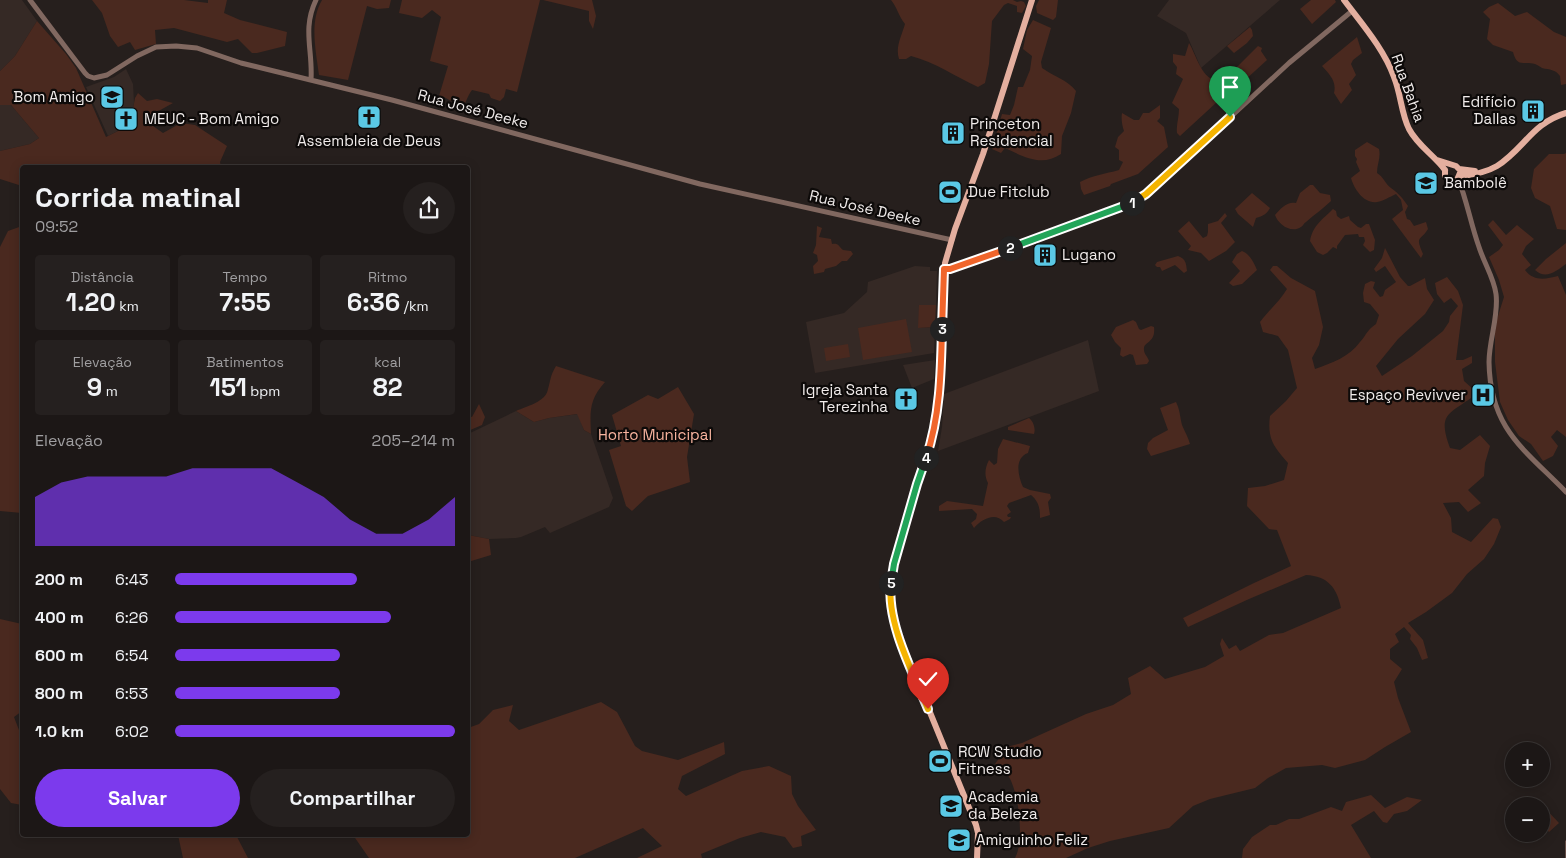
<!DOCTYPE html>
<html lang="pt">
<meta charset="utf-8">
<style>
:root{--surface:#1c1716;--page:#25201f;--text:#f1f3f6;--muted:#a09fa1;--line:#3a3635;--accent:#7c3aed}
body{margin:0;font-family:"Space Grotesk",sans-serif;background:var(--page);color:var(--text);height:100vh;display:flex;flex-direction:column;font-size:19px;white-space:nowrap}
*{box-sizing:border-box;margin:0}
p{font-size:16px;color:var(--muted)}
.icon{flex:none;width:28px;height:28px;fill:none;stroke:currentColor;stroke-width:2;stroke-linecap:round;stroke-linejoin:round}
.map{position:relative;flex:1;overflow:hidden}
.panel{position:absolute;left:20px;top:165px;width:450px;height:672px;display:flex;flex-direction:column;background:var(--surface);border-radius:5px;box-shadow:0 2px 12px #0003,0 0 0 1px var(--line)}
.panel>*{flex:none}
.controls{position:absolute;left:1505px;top:742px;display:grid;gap:10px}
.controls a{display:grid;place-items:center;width:45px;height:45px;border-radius:50%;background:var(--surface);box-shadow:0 2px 12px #0003,0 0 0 1px var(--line);font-size:25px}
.pin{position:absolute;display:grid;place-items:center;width:42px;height:42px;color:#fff;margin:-51px -21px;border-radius:50% 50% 50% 0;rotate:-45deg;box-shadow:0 0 5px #0007}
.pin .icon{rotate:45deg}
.km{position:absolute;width:25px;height:25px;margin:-12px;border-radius:50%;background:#222;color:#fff;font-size:14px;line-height:25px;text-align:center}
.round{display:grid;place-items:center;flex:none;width:52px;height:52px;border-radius:26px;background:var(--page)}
.head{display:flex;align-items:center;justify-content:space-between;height:85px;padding:0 15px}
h1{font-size:28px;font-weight:700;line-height:38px}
.metrics{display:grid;grid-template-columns:repeat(3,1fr);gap:8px;height:85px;padding:5px 15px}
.metrics div{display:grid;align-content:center;border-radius:5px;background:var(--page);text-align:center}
.metrics b{font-size:25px;font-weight:700}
.metrics small{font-size:14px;font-weight:400}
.metrics p{font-size:14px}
.chart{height:140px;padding:10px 15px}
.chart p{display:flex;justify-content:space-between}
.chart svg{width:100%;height:90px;margin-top:5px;fill:var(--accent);opacity:.7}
.action{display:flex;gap:10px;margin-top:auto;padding:10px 15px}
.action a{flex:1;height:58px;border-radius:30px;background:var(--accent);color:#fff;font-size:20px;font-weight:700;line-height:58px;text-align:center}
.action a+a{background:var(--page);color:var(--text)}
ul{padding:0 15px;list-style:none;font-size:16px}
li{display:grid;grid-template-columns:80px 60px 1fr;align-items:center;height:38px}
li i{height:12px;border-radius:6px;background:var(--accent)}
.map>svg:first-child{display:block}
</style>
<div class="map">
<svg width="1566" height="858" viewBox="0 0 1566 858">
<rect width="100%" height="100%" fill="#261f1d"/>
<!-- built -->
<path fill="#352925" d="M0,0H22L37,21L15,56L0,71Z
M1169,0H1280L1201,68L1186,33L1157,16Z
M126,69L133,84L134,103L130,125L108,136L86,87L114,77Z
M0,105H11L39,138L30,144L0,151Z
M915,266L930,267V271H937L936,305L919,306V328L935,327L934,353L815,373L806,322L844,313L867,292L868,282Z
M1088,340L1099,391L938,451L942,427L944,394Z
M935,360L934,379L912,388L903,365Z
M516,411L534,422L549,418L578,414L584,430L591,434L613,498L609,507L550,533L545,527L521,537L516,538L489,539L468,535V434Z"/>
<!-- green -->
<path fill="#4a291f" d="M92,0H184L208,3V0H227L224,13L240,20L287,32L285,46L257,53H252L238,39L227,42L174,28L155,30L156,44L135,50L130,42L118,47L110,36L102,13Z
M322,0H391L389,8L377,9L367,6L348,80L319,75C316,51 309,22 322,0Z
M402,0H540L517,92L506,89L504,97L500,101L491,98L489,94L472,90C467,96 465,107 460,111L455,109L453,102L444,97L439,96L448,66L430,61L441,17L432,10L422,18L399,13Z
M543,0H592L596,16L593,29L589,21V11Z
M891,0H1013L1017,2L1021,1L1024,2L1026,6L1022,13L1017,12V6L1008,3L1004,5L992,21L989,64L985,83L978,87C956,77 935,62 911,56L906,59H899C895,47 902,35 905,24C898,15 897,7 891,0Z
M1039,0H1058L1056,17L1053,20L1037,13L1036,6Z
M1311,0H1335L1336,2L1312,24L1300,9Z
M1498,3L1515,16L1527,12L1554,32L1566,37V84L1561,85L1560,76C1555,69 1550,70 1542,68C1540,67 1538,65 1535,64C1524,61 1517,68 1513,52L1493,45L1487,39L1490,19L1483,12L1489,7Z
M1033,20L1051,28L1041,62L1042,68C1053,76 1068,80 1076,91L1071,113L1062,136L1061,154C1042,167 1024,157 1005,148L1001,153L992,149L1002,114L1010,115L1014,105L1018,87H1023L1030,70L1032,56L1023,49L1027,30Z
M37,21L66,54L76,68L106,137L130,125L135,98L138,93L147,101L157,99L173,103L155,113L153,126L163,133L181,123L195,125L227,146L220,162L221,167L22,168V186L0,179V151L30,144L39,138L11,105H0V71L15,56Z
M1250,27L1252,30L1253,36L1247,43L1234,53L1227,46Z
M1357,37L1362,53L1353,60L1351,64L1356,75L1349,84L1352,90L1341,104L1334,93C1337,81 1329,74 1322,66Z
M1189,43C1197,56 1203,86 1224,80L1258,46L1262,48L1261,51L1267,60L1232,92L1217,102L1180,136L1177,133C1176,125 1179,118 1179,109L1172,103L1183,79L1176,74L1177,67L1173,62V54L1185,56Z
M1160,105V118L1157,121L1164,127L1168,147L1138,174L1111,184L1110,186L1084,195L1081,189L1080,182C1093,175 1105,174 1119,170L1123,162L1119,160V150L1115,147L1118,137L1124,131C1122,125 1121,119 1122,113L1134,120H1139L1143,113H1149Z
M1367,142L1379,149C1381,158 1377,164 1377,173C1384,177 1385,184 1391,188C1400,195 1401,196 1408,206L1405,212L1407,219L1410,220L1414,226L1426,222L1428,229C1420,242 1415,235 1423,254L1421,258L1392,219L1403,210L1401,200L1396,194C1389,197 1384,201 1377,202C1364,204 1354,189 1351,178L1360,171L1356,162L1357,159L1355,156V150Z
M1566,153V230L1557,229L1550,206L1535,198L1531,188L1534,169L1549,154H1564Z
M1310,185H1313L1320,193L1330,195L1331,201C1324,208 1315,214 1306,222C1304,223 1303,226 1301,227C1291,234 1278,224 1275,215C1280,209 1287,201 1296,203L1300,193Z
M1252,193L1270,208C1267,214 1263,216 1256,218L1253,227L1238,214L1235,209Z
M1333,209L1336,211L1337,216L1341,219L1349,216L1350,220L1358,227L1361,228L1366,224H1369L1375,240L1374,250L1370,252L1363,245L1365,241L1364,237H1359L1358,234L1345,235L1337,246V249L1333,247L1327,253L1323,255L1317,252L1310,241C1313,225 1322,220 1333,209Z
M1225,213L1227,216L1221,223L1235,242L1226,251L1209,261L1201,253L1188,250L1191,246L1178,231L1189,221L1203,238L1207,236L1208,232V224L1218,221Z
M1493,220L1506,235L1517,225L1534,239L1526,246L1522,254L1531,265L1525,270C1534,282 1546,279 1558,276L1566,295V437L1557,430L1551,437L1558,446L1553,456L1543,461L1531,444L1519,436L1508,420L1500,402L1495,362V332L1497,319L1504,297L1499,280L1489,257L1499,250L1503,245L1488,225Z
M22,226V513L0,511V247L8,231Z
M817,226L822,228L819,237L831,239L832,244C839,243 838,246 843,250L851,251L853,254L847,261H842L836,266L825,269L824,272L814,274L813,266L818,261L817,255L813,253L816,245Z
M1566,243V264C1556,271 1546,280 1535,270L1546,259Z
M1385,248L1400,277L1408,286H1410L1425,278L1427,289L1434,300L1425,314L1398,339L1376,366L1382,376L1412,356L1443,331L1449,322L1450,316L1458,306L1451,298L1444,303L1437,294L1435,283L1447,277L1458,291L1463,305L1456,360H1463L1472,356V363L1462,369L1464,381L1473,389L1471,398C1447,415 1438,415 1450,448L1460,450L1480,435L1490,446L1485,463L1484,476L1468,490L1481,503L1468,512L1459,502L1443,503L1451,518L1452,532L1471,542L1493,518L1498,519L1501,527L1494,544L1484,559L1467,574L1452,593L1426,612L1408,623L1423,640L1428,658L1422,660L1417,648L1410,639L1411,635L1404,627L1395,634L1399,642L1390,649V659L1402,669L1394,682L1398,698L1411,732L1385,747L1365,760L1335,768L1322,765L1286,768L1268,778L1255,788L1210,799L1193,806L1169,828L1110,841L1088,848L1066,858H1015C1025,841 1019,786 1005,771C1002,768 998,766 995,764L1007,747L1022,743L1086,714L1113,705L1131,694L1128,678L1150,666L1165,679L1205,667L1224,656L1220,644L1222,638L1229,649L1236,645L1240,651L1269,635L1283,633L1341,608C1337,588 1328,576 1306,575L1249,599L1188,627L1183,618L1254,583L1291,566L1277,530L1269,529L1247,506L1248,488L1265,486L1284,480L1288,463C1274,447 1267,439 1270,416L1286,401L1297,388L1288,350L1278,336L1263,332L1260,322C1269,310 1280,301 1287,289L1270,270L1273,266H1277L1291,278L1315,291L1323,327L1319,345L1312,358L1315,369C1332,363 1349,357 1360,342C1367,334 1367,330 1376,324L1379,315L1370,304L1364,302L1363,293L1365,284L1371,281L1375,282L1373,288L1380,297L1383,296L1385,290L1396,282L1385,266L1376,272L1374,269L1382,258Z
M1242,251C1250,254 1254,263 1257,270L1242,284L1233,286L1229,283L1240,271L1232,262L1237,254Z
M1178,256C1186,259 1186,263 1187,271L1184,273L1175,265L1162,271L1160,267H1157L1155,265L1157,262Z
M919,305H936L935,327L918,328Z
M906,319L912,352L863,360L858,328Z
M1133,320L1136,322L1139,329L1141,330L1151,326L1154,327C1156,344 1143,341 1144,350C1144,354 1148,357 1149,361L1147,364L1136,365L1133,355L1130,354L1123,357L1120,355L1121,348L1115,342L1111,335L1116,327Z
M848,344L850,357L826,361L824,348Z
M556,366L605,382C589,400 590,411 591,434L584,430L577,414L549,418L534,422L516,411C527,406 546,402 548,389C551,379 550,376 556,366Z
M678,387L694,414L687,457L690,482L648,496L632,511L626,506L609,450L621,446L612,415L648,395L658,399Z
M1176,402C1180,410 1180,417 1182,425C1185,432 1188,437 1190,444L1151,456L1147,449L1148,443L1153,438L1168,430L1160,408Z
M479,404L485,417L482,425L468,431V416L472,417Z
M1029,418C1033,421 1036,428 1034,434L1008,430V427Z
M1003,439L1030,446L1028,453C1014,458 1018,476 1023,487L1030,490L1050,494L1051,498L1048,502L1050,515L1040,518C1040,508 1039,502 1031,495L1009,503L1007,506L1011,512L1007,515L1008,517H1011L1010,519L1004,522C995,512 982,519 974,528L971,523L976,519L977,514L972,509L939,511V506L947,501L983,506L988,483C984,475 985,468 989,460L994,465L997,463L998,449Z
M468,535L489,539L491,555L468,562Z
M0,619L22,624V711L14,717L22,738V805L11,803L0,789Z
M601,702L617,712L635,746L642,751L678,760L724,742L725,754L682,776L678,789L686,796L742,771L769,766L791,776L792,794L798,806L816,830L801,836L802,846L793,848L785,837L761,832L740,838L701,854L702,858H637L662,846L643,828L575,858H369L353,835H468V728L479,724L493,710L513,705L509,721L519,730Z
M1371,795L1385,808L1407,797L1422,800L1407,811L1394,814L1387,823L1383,822L1374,811L1351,825L1371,858H1242L1243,849L1252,837L1270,825H1276L1289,819H1299L1331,807L1342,811L1346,802Z
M1542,805L1559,823L1549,832L1541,823L1540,806Z
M178,835H236L248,858H183Z"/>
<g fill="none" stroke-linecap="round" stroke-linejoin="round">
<!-- stream -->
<path stroke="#a37c70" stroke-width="1" d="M1566,858V841"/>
<!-- minor -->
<path stroke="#816860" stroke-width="5" d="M30,0L85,73L88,76L94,78L107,75L137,56L156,47L176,46L197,48L241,63L392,100L700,184L952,240
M311,80C313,50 302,29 316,0
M1458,178C1467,201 1471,225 1479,247C1484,263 1494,278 1496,294C1499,315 1489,340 1489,362C1490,429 1524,449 1566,492
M944,269H950L978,260L1110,211L1133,202L1147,194L1289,63L1352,11"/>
<!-- major -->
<path stroke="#e4af9f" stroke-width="6" d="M1344,0C1362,24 1384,49 1394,77C1401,94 1401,113 1409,129C1418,146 1434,155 1445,170
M1437,160L1456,166L1459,169L1475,171
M1445,170V176L1450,181L1457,180L1460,173
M1459,176C1472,175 1487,172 1497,166C1524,149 1532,123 1566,113
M977,858L978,833L976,825L898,634L892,615L890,588L895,564L917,484L935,429L940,380L945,263L955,229L983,154L1032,0"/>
</g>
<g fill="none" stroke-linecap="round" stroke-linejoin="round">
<!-- split-1 casing -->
<g stroke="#fff" stroke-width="10">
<path id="split-1" d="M1132,203L1146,194L1230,117"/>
</g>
<!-- split-2 casing -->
<g stroke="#fff" stroke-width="10">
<path id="split-2" d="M1010,248L1132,203"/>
</g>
<!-- split-3 casing -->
<g stroke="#fff" stroke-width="10">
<path id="split-3" d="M942,329L944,269H950L1010,248"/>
</g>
<!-- split-4 casing -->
<g stroke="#fff" stroke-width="10">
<path id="split-4" d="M926,458C940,417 941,373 942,329"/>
</g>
<!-- split-5 casing -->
<g stroke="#fff" stroke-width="10">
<path id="split-5" d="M891,583L894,564L917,484L926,458"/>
</g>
<!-- split-6 casing -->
<g stroke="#fff" stroke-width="10">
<path id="split-6" d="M891,583C886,622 913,673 928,709"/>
</g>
<!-- split-1 -->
<use href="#split-1" stroke="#f5b400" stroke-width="6"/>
<!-- split-2 -->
<use href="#split-2" stroke="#22a559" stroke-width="6"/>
<!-- split-3 -->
<use href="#split-3" stroke="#f0652b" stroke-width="6"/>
<!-- split-4 -->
<use href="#split-4" stroke="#f0652b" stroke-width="6"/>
<!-- split-5 -->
<use href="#split-5" stroke="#22a559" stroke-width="6"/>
<!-- split-6 -->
<use href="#split-6" stroke="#f5b400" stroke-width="6"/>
</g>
<!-- icons -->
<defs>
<g id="school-square" transform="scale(1.25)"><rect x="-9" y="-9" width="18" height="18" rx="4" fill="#5ac8e5" stroke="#0d0a09"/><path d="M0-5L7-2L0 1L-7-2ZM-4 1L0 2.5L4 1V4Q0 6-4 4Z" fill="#111"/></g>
<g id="building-square" transform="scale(1.25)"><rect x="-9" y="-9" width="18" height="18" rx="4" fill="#5ac8e5" stroke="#0d0a09"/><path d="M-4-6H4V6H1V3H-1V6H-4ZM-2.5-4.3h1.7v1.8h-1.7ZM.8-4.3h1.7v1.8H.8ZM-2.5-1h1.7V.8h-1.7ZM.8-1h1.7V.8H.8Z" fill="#111"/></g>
<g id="church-square" transform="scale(1.25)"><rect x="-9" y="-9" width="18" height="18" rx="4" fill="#5ac8e5" stroke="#0d0a09"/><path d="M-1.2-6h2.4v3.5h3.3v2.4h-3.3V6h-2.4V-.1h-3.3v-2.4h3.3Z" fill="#111"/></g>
<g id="stadium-square" transform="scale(1.25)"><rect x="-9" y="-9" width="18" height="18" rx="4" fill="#5ac8e5" stroke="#0d0a09"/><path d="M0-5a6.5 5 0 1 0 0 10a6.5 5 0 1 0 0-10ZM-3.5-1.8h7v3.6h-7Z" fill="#111"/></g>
<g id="hospital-square" transform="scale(1.25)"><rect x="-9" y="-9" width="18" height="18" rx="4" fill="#5ac8e5" stroke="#0d0a09"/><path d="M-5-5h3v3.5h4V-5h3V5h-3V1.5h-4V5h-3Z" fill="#111"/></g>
<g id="university-square" transform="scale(1.25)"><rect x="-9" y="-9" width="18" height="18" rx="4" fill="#5ac8e5" stroke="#0d0a09"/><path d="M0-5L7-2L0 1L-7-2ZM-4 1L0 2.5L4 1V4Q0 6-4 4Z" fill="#111"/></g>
</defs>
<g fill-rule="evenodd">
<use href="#school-square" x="112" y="97"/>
<use href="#building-square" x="1533" y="111"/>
<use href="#church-square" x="369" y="117"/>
<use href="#church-square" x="126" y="119"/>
<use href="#building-square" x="953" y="133"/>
<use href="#school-square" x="1426" y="183"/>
<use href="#stadium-square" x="950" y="192"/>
<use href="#building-square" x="1045" y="255"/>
<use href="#hospital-square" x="1483" y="395"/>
<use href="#church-square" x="906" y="399"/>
<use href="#stadium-square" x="940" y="761"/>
<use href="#university-square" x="951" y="806"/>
<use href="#school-square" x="959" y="840"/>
</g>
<g text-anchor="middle" stroke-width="4.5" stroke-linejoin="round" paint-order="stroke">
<!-- street labels -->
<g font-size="15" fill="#f1eceb" stroke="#0d0a09">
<text transform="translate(1408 88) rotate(70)" y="5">Rua Bahia</text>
<text transform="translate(473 109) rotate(15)" y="5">Rua José Deeke</text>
<text transform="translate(865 208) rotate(13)" y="5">Rua José Deeke</text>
</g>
<!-- poi labels -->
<g font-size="15" fill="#f1eceb" stroke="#0d0a09" text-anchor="start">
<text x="94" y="102" text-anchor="end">Bom Amigo</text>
<text x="1516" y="107" text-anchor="end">Edifício<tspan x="1516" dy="17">Dallas</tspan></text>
<text x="144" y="124">MEUC - Bom Amigo</text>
<text x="970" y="129">Princeton<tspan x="970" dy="17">Residencial</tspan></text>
<text x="369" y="146" text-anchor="middle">Assembleia de Deus</text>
<text x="1444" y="188">Bambolê</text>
<text x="968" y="197">Due Fitclub</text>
<text x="1062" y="260">Lugano</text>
<text x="888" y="395" text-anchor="end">Igreja Santa<tspan x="888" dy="17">Terezinha</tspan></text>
<text x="1466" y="400" text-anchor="end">Espaço Revivver</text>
<text x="958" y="757">RCW Studio<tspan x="958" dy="17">Fitness</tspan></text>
<text x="968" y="802">Academia<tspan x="968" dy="17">da Beleza</tspan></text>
<text x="976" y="845">Amiguinho Feliz</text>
</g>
<!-- park labels -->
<g font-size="15" fill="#f9b49f" stroke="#0d0a09">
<text x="655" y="440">Horto Municipal</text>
</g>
</g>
</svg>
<div class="controls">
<a>+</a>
<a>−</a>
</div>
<div class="pin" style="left:1230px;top:117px;background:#1e9e55"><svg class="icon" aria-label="arrive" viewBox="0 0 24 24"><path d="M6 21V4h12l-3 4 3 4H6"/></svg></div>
<div class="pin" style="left:928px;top:709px;background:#d93025"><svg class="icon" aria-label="check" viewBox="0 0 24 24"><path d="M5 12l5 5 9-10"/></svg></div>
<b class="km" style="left:1132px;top:203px">1</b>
<b class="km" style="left:1010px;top:248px">2</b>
<b class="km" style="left:942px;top:329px">3</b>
<b class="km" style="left:926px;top:458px">4</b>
<b class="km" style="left:891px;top:583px">5</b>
<section class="panel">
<div class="head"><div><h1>Corrida matinal</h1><p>09:52</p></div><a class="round"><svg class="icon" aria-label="share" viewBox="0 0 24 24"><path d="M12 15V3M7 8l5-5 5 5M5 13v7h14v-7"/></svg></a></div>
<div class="metrics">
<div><p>Distância</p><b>1.20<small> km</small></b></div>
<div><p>Tempo</p><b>7:55</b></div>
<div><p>Ritmo</p><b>6:36<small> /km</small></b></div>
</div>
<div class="metrics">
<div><p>Elevação</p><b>9<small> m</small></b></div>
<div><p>Batimentos</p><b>151<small> bpm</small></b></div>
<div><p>kcal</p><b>82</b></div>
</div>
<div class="chart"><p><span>Elevação</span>205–214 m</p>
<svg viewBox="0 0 160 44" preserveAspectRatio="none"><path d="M0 44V20L10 13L20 10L30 10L40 10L50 10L60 6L70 6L80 6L90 6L100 13L110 20L120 31L130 38L140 38L150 31L160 20V44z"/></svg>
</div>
<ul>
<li><b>200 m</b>6:43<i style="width:65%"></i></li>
<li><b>400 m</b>6:26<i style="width:77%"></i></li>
<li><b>600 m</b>6:54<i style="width:59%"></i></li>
<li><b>800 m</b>6:53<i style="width:59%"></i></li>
<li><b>1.0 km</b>6:02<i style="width:100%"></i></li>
</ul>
<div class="action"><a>Salvar</a><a>Compartilhar</a></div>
</section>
</div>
